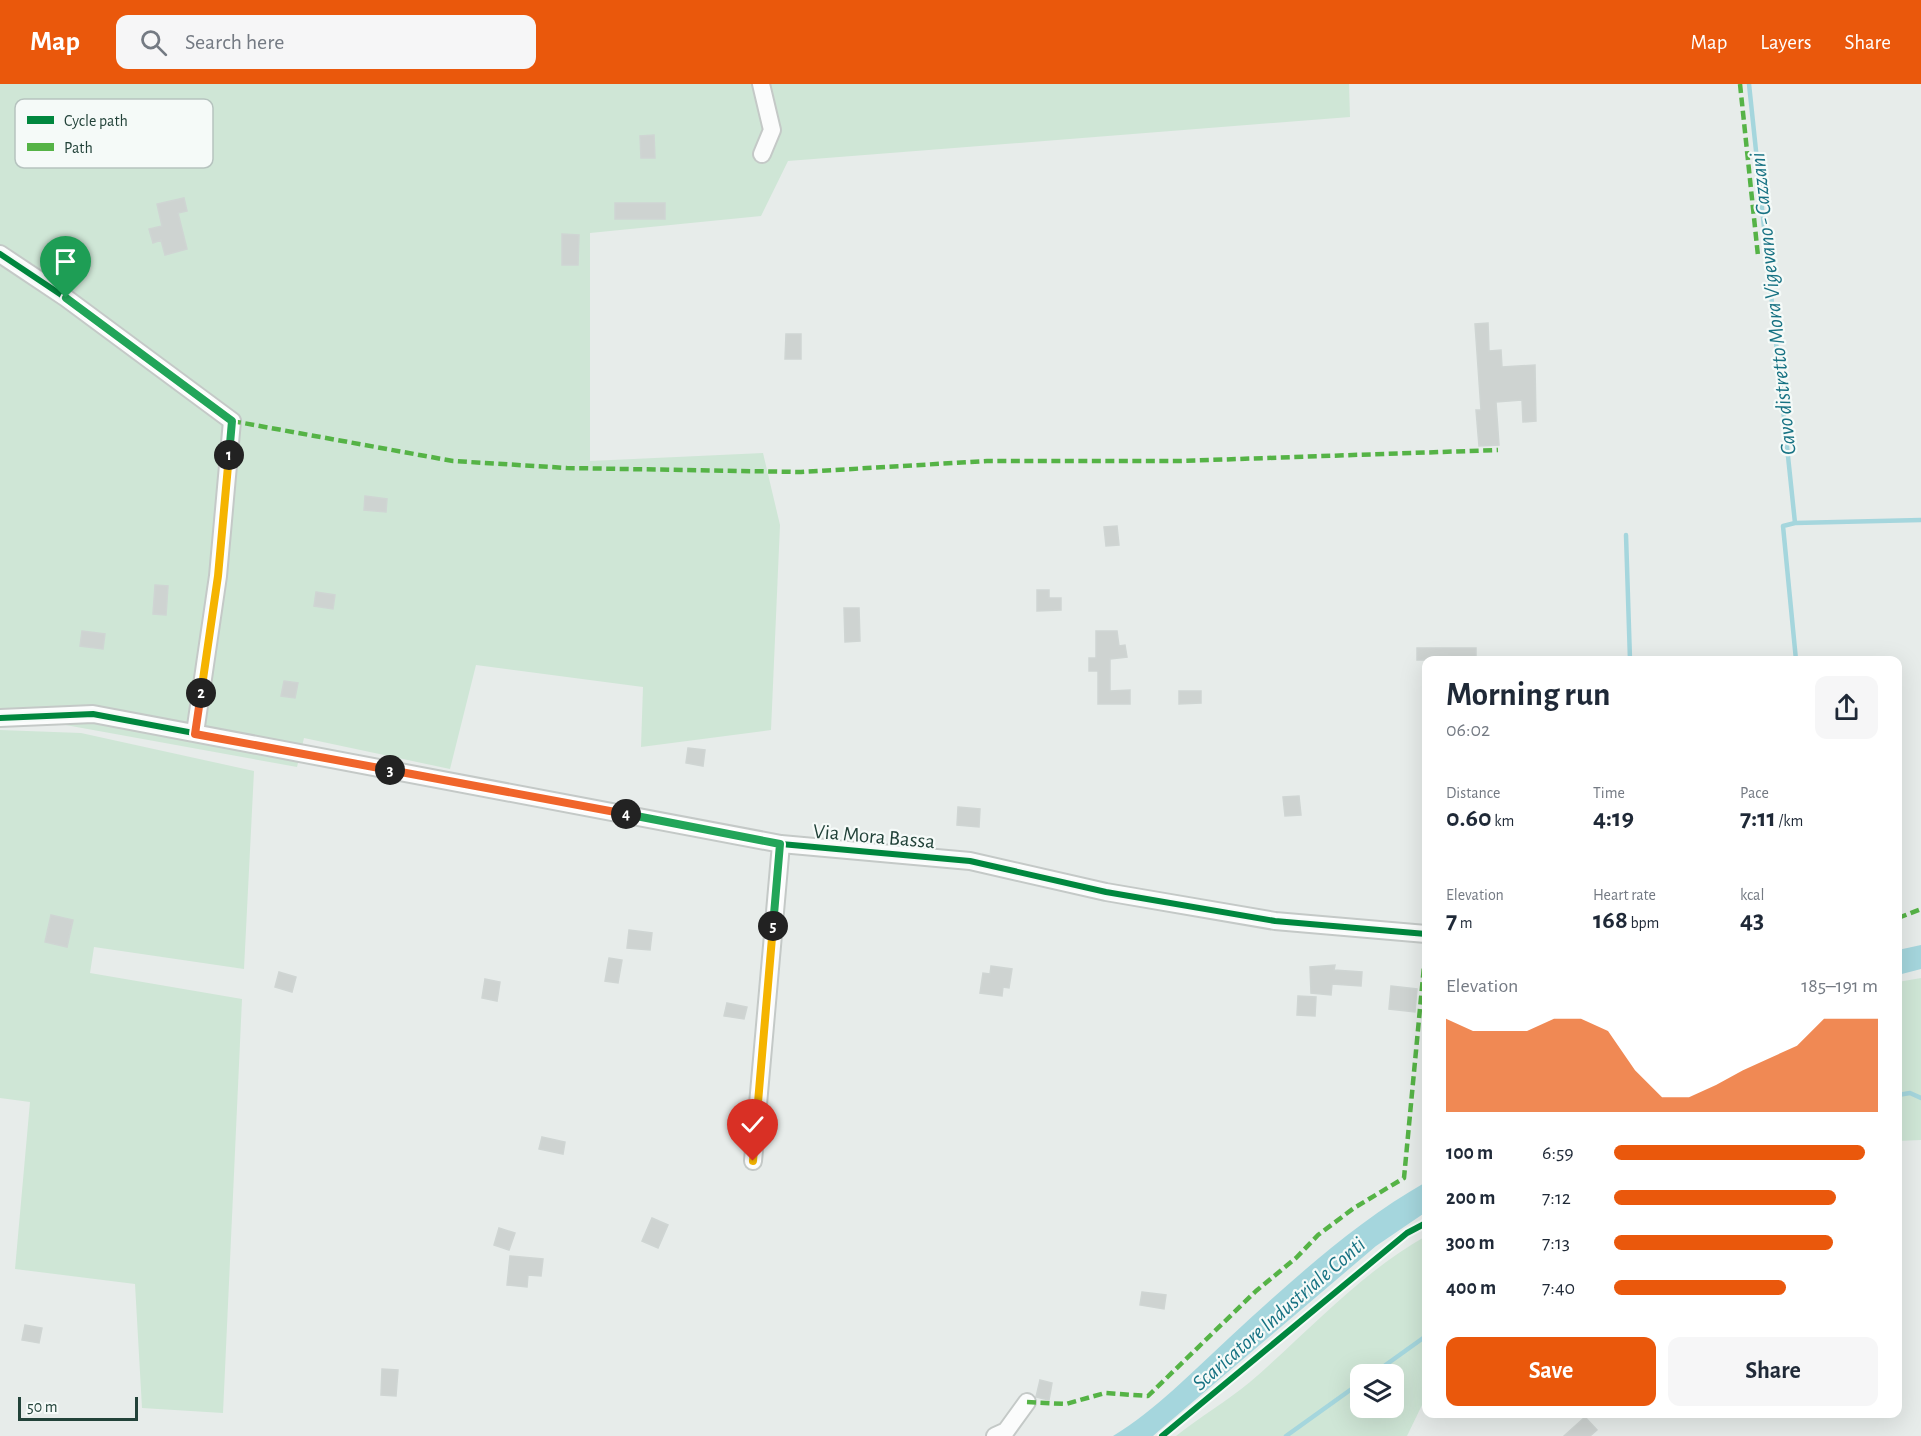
<!DOCTYPE html>
<meta charset="utf-8">
<style>
:root{--surface:#fff;--page:#f6f6f7;--text:#1f2937;--muted:#747a83;--accent:#ea580c}
body{margin:0;font-family:"Alegreya Sans",sans-serif;background:var(--page);color:var(--text);height:100vh;display:flex;flex-direction:column;font-size:22px;white-space:nowrap}
*{box-sizing:border-box;margin:0}
p{font-size:20px;color:var(--muted)}
.icon{flex:none;width:33px;height:33px;fill:none;stroke:currentColor;stroke-width:2;stroke-linecap:round;stroke-linejoin:round}
.map{position:relative;flex:1;overflow:hidden}
.sheet{position:absolute;left:1422px;top:572px;width:480px;height:762px;display:flex;flex-direction:column;background:var(--surface);border-radius:12px;box-shadow:0 6px 24px #0002}
.sheet>*{flex:none}
.tools{position:absolute;left:1350px;top:1280px;display:grid;gap:12px}
.tools a{display:grid;place-items:center;width:54px;height:54px;border-radius:12px;background:var(--surface);box-shadow:0 6px 24px #0002;font-size:30px}
.scale{position:absolute;left:18px;bottom:15px;width:120px;box-sizing:border-box;padding-left:6px;border:3px solid #224239;border-top:0;font-size:16px;line-height:21px;white-space:nowrap;color:#224239;-webkit-text-stroke:4px #f5faf8;paint-order:stroke}
.pin{position:absolute;display:grid;place-items:center;width:51px;height:51px;color:#fff;margin:-62px -26px;border-radius:50% 50% 50% 0;rotate:-45deg;box-shadow:0 0 6px #0007}
.pin .icon{rotate:45deg}
.km{position:absolute;width:30px;height:30px;margin:-15px;border-radius:50%;background:#222;color:#fff;font-size:16px;line-height:30px;text-align:center}
.round{display:grid;place-items:center;flex:none;width:63px;height:63px;border-radius:12px;background:var(--page)}
.summary{display:flex;align-items:center;justify-content:space-between;height:102px;padding:0 24px}
h1{font-size:33px;font-weight:700;line-height:45px}
.stats{display:grid;grid-template-columns:repeat(3,1fr);gap:9px;height:102px;padding:6px 24px}
.stats div{display:grid;align-content:center}
.stats b{font-size:26px;font-weight:700}
.stats small{font-size:16px;font-weight:400}
.stats p{font-size:16px}
.chart{height:168px;padding:12px 24px}
.chart p{display:flex;justify-content:space-between}
.chart svg{width:100%;height:108px;margin-top:6px;fill:var(--accent);opacity:.7}
.cta{display:flex;gap:12px;margin-top:auto;padding:12px 24px}
.cta a{flex:1;height:69px;border-radius:12px;background:var(--accent);color:#fff;font-size:24px;font-weight:700;line-height:69px;text-align:center}
.cta a+a{background:var(--page);color:var(--text)}
ul{padding:0 24px;list-style:none;font-size:20px}
li{display:grid;grid-template-columns:96px 72px 1fr;align-items:center;height:45px}
li i{height:15px;border-radius:8px;background:var(--accent)}
header{display:flex;align-items:center;gap:36px;box-sizing:border-box;height:84px;padding:0 30px;background:var(--accent);color:#fff}
header strong{font-size:28px}
nav{display:flex;gap:33px;margin-inline-start:auto;font-size:21px}
.search{width:420px;height:54px;background:var(--page);display:flex;align-items:center;gap:15px;box-sizing:border-box;padding:0 21px;border-radius:12px;color:var(--muted);font-size:22px}
.map>svg:first-child{display:block}
</style>
<header>
<strong>Map</strong>
<div class="search"><svg class="icon" aria-label="search" viewBox="0 0 24 24"><circle cx="10" cy="10" r="6"/><path d="M15 15l6 6"/></svg>Search here</div>
<nav><a>Map</a><a>Layers</a><a>Share</a></nav>
</header>
<div class="map">
<svg width="1921" height="1352" viewBox="0 0 1921 1352">
<rect width="100%" height="100%" fill="#e7ecea"/>
<!-- green -->
<path fill="#cfe6d6" fill-rule="evenodd" d="M0,0H1349L1350,33L788,77L761,132L590,149V377L763,369L780,441L771,646L641,663L643,603L476,581L450,685L304,654L297,683L60,640H0Z
M0,646L81,649L254,687L244,885L94,863L90,889L242,915L223,1329L142,1324L135,1200L15,1185L30,1018L0,1014Z
M1921,894V1056L1898,1057V898Z
M1426,1152V1318L1422,1321L1407,1352H1176C1200,1333 1227,1317 1250,1298C1307,1249 1360,1189 1426,1152ZM1360,1290H1394V1323H1360Z"/>
<!-- water -->
<path fill="#a5d6dd" d="M1921,861V885L1898,891V866Z
M1426,1098V1128L1376,1162L1161,1345L1153,1352H1113C1156,1326 1192,1288 1229,1254C1290,1198 1354,1139 1426,1098Z"/>
<g fill="none" stroke-linecap="round" stroke-linejoin="round">
<!-- stream -->
<path stroke="#a5d6dd" stroke-width="4.5" d="M1749,0L1795,439
M1626,451L1630,576
M1796,576L1783,442L1795,439L1921,436
M1898,1011L1910,1009L1921,1014
M1373,1290L1426,1252
M1286,1352L1360,1299"/>
</g>
<!-- building -->
<path fill="#ced3d1" stroke="#cfd5d3" stroke-width="1.5" d="M654,51L655,74H641L640,52Z
M184,114L187,127L178,129L187,165L165,171L161,156L153,159L149,145L162,142L157,120Z
M615,119H665V135H615Z
M562,150L579,151L578,181H562Z
M1488,239L1489,267L1501,266L1502,283L1535,281L1536,337L1523,338L1522,316L1496,318L1499,361L1479,362L1476,326H1481L1475,240Z
M786,250H801V275H785Z
M365,412L387,415L386,428L364,426Z
M1117,442L1119,461L1106,462L1104,443Z
M155,501L168,502L166,531L153,530Z
M1037,506H1049V514H1061V526L1037,527Z
M316,508L335,511L333,525L314,522Z
M844,524H859L860,557L845,558Z
M82,547L105,550L103,565L80,562Z
M1096,547H1117L1119,562L1125,561L1127,573L1110,575V607L1130,606V620H1098V587H1089V574H1096Z
M1417,564H1476V576H1417Z
M284,597L298,599L295,614L281,612Z
M1179,607H1201V619L1179,620Z
M688,664L705,666L703,682L686,679Z
M1299,712L1301,731L1285,732L1283,713Z
M958,723L980,725L979,743L957,741Z
M51,831L73,836L67,863L45,858Z
M629,846L652,849L650,866L627,864Z
M609,874L622,876L618,899L605,897Z
M1335,881L1334,886L1362,888L1361,902L1332,900L1331,911L1311,909L1310,883Z
M991,882L1012,885L1009,904L1003,903L1002,912L980,909L983,889L990,890Z
M279,888L296,893L292,908L275,903Z
M485,895L500,898L497,917L482,914Z
M1391,902L1417,905L1415,928L1389,925Z
M1298,912L1316,913L1315,932L1297,931Z
M727,919L747,923L744,935L724,932Z
M542,1053L565,1058L563,1070L539,1065Z
M652,1134L668,1141L658,1164L642,1157Z
M499,1144L515,1149L509,1166L494,1161Z
M510,1172L543,1175L541,1192L528,1191L527,1203L507,1201Z
M1142,1208L1166,1211L1164,1225L1140,1221Z
M25,1241L42,1244L39,1259L22,1256Z
M382,1285L398,1286L396,1312L381,1311Z
M1040,1296L1052,1299L1049,1316L1036,1313Z
M1585,1333L1597,1346L1590,1352H1564Z"/>
<g fill="none" stroke-linecap="round" stroke-linejoin="round">
<!-- minor casing -->
<g stroke="#c4c9c7" stroke-width="20">
<path id="minor" d="M761,0L772,46L762,70
M0,170L66,214L232,337L218,492L195,649
M0,634L93,630L781,760L970,777L1106,808L1275,837L1426,850
M753,1077L781,760
M995,1352L1006,1347L1027,1318"/>
</g>
<!-- minor -->
<use href="#minor" stroke="#fbfcfc" stroke-width="16"/>
<!-- quiet -->
<path stroke="#55b346" stroke-width="4.5" stroke-dasharray="9 4.5" stroke-linecap="butt" d="M1740,0L1758,172
M232,337L453,377L567,384L801,388L987,377H1180L1498,366
M1898,834L1921,825
M1027,1318L1066,1320L1105,1309L1148,1312L1256,1207L1296,1174L1318,1151L1354,1124L1404,1094L1426,861"/>
<!-- cycleway casing -->
<g stroke="#f5faf8" stroke-width="10">
<path id="cycleway" d="M0,170L66,214L232,337L218,492L195,649
M0,634L93,630L781,760L970,777L1106,808L1275,837L1426,850
M1162,1352L1407,1149L1426,1139"/>
</g>
<!-- cycleway -->
<use href="#cycleway" stroke="#00873e" stroke-width="6"/>
</g>
<g fill="none" stroke-linecap="round" stroke-linejoin="round">
<!-- split-1 casing -->
<g stroke="#fff" stroke-width="12">
<path id="split-1" d="M66,214L232,337L229,371"/>
</g>
<!-- split-2 casing -->
<g stroke="#fff" stroke-width="12">
<path id="split-2" d="M201,609L218,492L229,371"/>
</g>
<!-- split-3 casing -->
<g stroke="#fff" stroke-width="12">
<path id="split-3" d="M201,609L195,650L390,686"/>
</g>
<!-- split-4 casing -->
<g stroke="#fff" stroke-width="12">
<path id="split-4" d="M390,686L626,730"/>
</g>
<!-- split-5 casing -->
<g stroke="#fff" stroke-width="12">
<path id="split-5" d="M626,730L780,760L773,842"/>
</g>
<!-- split-6 casing -->
<g stroke="#fff" stroke-width="12">
<path id="split-6" d="M753,1077L773,842"/>
</g>
<!-- split-1 -->
<use href="#split-1" stroke="#22a559" stroke-width="8"/>
<!-- split-2 -->
<use href="#split-2" stroke="#f5b400" stroke-width="8"/>
<!-- split-3 -->
<use href="#split-3" stroke="#f0652b" stroke-width="8"/>
<!-- split-4 -->
<use href="#split-4" stroke="#f0652b" stroke-width="8"/>
<!-- split-5 -->
<use href="#split-5" stroke="#22a559" stroke-width="8"/>
<!-- split-6 -->
<use href="#split-6" stroke="#f5b400" stroke-width="8"/>
</g>
<g text-anchor="middle" stroke-width="4.5" stroke-linejoin="round" paint-order="stroke">
<!-- street labels -->
<g font-size="21" fill="#224239" stroke="#f5faf8">
<text transform="translate(874 752) rotate(5)" y="7">Via Mora Bassa</text>
</g>
<!-- water labels -->
<g font-size="22" font-style="italic" fill="#177283" stroke="#f5faf8">
<text transform="translate(1772 220) rotate(-96)" y="8">Cavo distretto Mora Vigevano - Cazzani</text>
<text transform="translate(1278 1229) rotate(-41)" y="8">Scaricatore Industriale Conti</text>
</g>
</g>
<!-- legend -->
<rect x="15" y="15" width="198" height="69" rx="9" fill="#f5faf8" stroke="#b6c3bf" stroke-width="1.5"/>
<rect x="27" y="32" width="27" height="8" fill="#00873e"/>
<rect x="27" y="59" width="27" height="8" fill="#55b346"/>
<g font-size="16" fill="#224239">
<text x="64" y="42">Cycle path</text>
<text x="64" y="69">Path</text>
</g>
</svg>
<div class="tools">
<a><svg class="icon" aria-label="layers" viewBox="0 0 24 24"><path d="M12 4l9 5-9 5-9-5zM3 14l9 5 9-5"/></svg></a>
</div>
<div class="scale">50 m</div>
<div class="pin" style="left:66px;top:214px;background:#1e9e55"><svg class="icon" aria-label="arrive" viewBox="0 0 24 24"><path d="M6 21V4h12l-3 4 3 4H6"/></svg></div>
<div class="pin" style="left:753px;top:1077px;background:#d93025"><svg class="icon" aria-label="check" viewBox="0 0 24 24"><path d="M5 12l5 5 9-10"/></svg></div>
<b class="km" style="left:229px;top:371px">1</b>
<b class="km" style="left:201px;top:609px">2</b>
<b class="km" style="left:390px;top:686px">3</b>
<b class="km" style="left:626px;top:730px">4</b>
<b class="km" style="left:773px;top:842px">5</b>
<section class="sheet">
<div class="summary"><div><h1>Morning run</h1><p>06:02</p></div><a class="round"><svg class="icon" aria-label="share" viewBox="0 0 24 24"><path d="M12 15V3M7 8l5-5 5 5M5 13v7h14v-7"/></svg></a></div>
<div class="stats">
<div><p>Distance</p><b>0.60<small> km</small></b></div>
<div><p>Time</p><b>4:19</b></div>
<div><p>Pace</p><b>7:11<small> /km</small></b></div>
</div>
<div class="stats">
<div><p>Elevation</p><b>7<small> m</small></b></div>
<div><p>Heart rate</p><b>168<small> bpm</small></b></div>
<div><p>kcal</p><b>43</b></div>
</div>
<div class="chart"><p><span>Elevation</span>185–191 m</p>
<svg viewBox="0 0 160 44" preserveAspectRatio="none"><path d="M0 44V6L10 11L20 11L30 11L40 6L50 6L60 11L70 27L80 38L90 38L100 33L110 27L120 22L130 17L140 6L150 6L160 6V44z"/></svg>
</div>
<ul>
<li><b>100 m</b>6:59<i style="width:95%"></i></li>
<li><b>200 m</b>7:12<i style="width:84%"></i></li>
<li><b>300 m</b>7:13<i style="width:83%"></i></li>
<li><b>400 m</b>7:40<i style="width:65%"></i></li>
</ul>
<div class="cta"><a>Save</a><a>Share</a></div>
</section>
</div>
